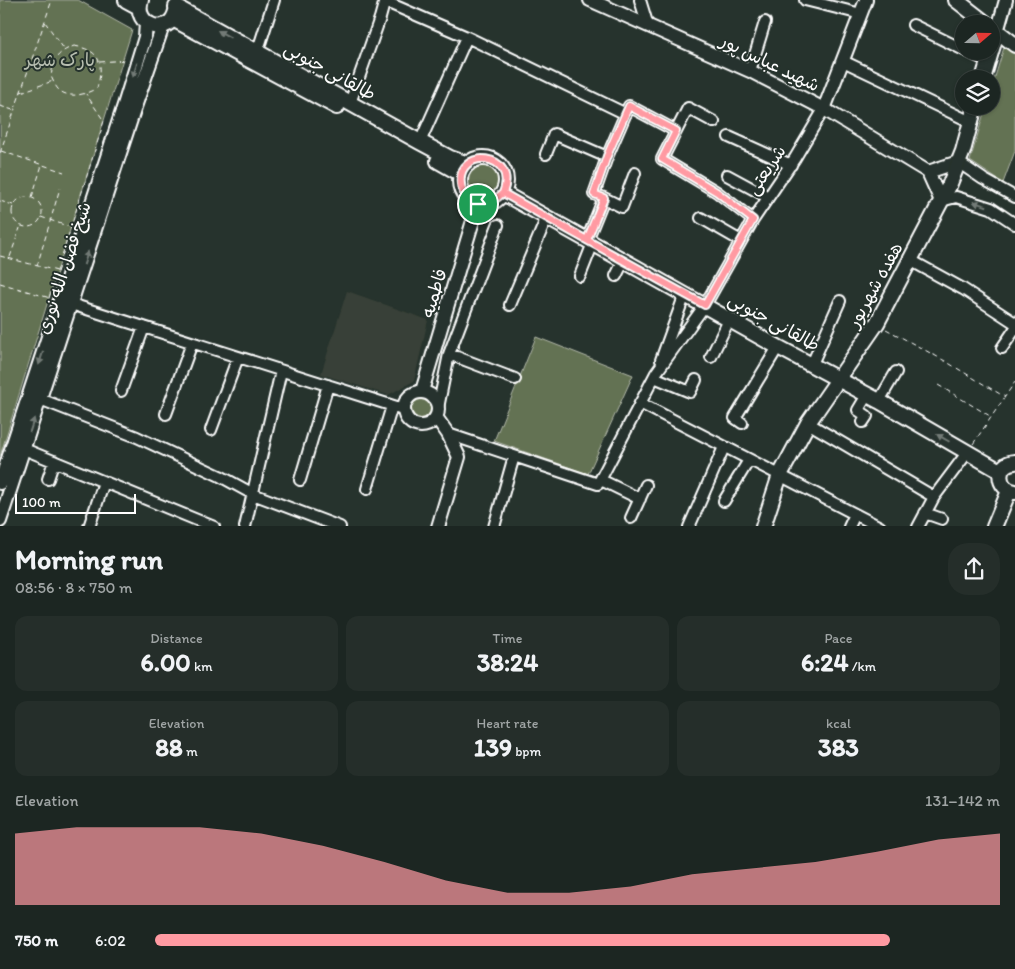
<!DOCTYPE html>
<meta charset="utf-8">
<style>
:root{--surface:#1c2622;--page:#252e2a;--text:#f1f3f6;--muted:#a0a5a5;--line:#3a4340;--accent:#ff9aa2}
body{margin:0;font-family:Itim,"Playpen Sans Arabic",sans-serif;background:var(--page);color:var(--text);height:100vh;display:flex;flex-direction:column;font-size:19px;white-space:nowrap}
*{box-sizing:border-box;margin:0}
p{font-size:16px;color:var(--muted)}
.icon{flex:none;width:28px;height:28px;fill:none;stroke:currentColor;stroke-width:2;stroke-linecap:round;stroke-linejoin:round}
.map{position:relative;height:526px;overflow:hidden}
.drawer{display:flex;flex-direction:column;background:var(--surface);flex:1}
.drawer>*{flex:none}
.needle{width:32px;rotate:70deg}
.controls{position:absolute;left:955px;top:15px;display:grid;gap:10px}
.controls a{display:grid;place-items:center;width:45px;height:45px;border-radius:50%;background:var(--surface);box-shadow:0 1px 4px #0004,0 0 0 1px var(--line);font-size:25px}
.scale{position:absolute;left:15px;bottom:12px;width:121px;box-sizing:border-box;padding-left:5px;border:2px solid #fff;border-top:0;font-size:14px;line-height:18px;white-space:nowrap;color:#fff;-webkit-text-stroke:4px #26332d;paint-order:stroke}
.pin{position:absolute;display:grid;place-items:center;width:42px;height:42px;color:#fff;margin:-21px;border:2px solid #fff;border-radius:50%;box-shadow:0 1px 5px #0007}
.round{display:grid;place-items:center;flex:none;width:52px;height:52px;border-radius:20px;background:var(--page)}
.head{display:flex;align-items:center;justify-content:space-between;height:85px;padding:0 15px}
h1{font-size:28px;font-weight:800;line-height:38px}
.figures{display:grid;grid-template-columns:repeat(3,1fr);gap:8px;height:85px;padding:5px 15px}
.figures div{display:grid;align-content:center;border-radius:12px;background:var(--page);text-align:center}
.figures b{font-size:25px;font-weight:800}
.figures small{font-size:14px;font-weight:400}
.figures p{font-size:14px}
.chart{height:140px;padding:10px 15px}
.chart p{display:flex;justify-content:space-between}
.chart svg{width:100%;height:90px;margin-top:5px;fill:var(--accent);opacity:.7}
ul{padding:0 15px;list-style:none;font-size:16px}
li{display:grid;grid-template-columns:80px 60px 1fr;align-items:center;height:38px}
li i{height:12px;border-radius:6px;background:var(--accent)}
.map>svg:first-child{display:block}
</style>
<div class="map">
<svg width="1015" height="527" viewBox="0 0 1015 527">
<rect width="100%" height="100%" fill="#26332d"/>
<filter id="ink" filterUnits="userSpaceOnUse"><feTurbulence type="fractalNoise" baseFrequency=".02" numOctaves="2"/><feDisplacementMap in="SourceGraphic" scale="10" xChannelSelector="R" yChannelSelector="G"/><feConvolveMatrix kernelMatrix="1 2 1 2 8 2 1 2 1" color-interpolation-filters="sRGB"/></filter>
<g filter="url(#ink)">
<!-- built -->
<path fill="#394137" d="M347,291L428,320L414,381L388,395L321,374Z"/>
<!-- green -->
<path fill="#647253" stroke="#b2b8a9" d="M0,0H78L132,30L0,456Z
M1005,44L1015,51V151L1003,183L970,161L986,106H991V90Z
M467 181a17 17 0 1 1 34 0a17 17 0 1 1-34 0Z
M536,337L633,375L588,474L494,441Z
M409 409a12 12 0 1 1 24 0a12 12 0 1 1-24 0Z"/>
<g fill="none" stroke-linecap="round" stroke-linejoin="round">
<!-- minor casing -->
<g stroke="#fff" stroke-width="14">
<path id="minor" d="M640,0L648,26
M805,0L861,14
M384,1L467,37L626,114
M913,25L964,50
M967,51L989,62
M257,53L274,0
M843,61L971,122
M750,71L765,22
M350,103L380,18L385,0
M714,122L688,108L662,159L717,192L753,220
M729,137L791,165
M420,142L467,37
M546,154L554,134L607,157
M958,162L983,179L1015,197
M727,175L768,197
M604,198L622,207L635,173
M941,201L956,197L991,208L1015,224
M701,218L741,241
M587,240L604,198L594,194L607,157L629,106L676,131
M910,260L963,289L1015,323
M580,276L593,243
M616,276L624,260
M71,304L403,409
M510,305L547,217
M1002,348L1015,329
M449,354L515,379
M711,357L730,318
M661,360L685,294
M812,364L840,301
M654,377L690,392L696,380
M121,391L144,327
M40,399L137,437L220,476L253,494L340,527
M879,401L896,372
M640,403L880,527
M438,408L449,354L498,225
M166,414L192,343
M863,422L867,416L858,410L867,395
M742,423L735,418L778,347
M808,423L934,497
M211,430L238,357
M448,434L598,484L656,373L705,305L753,220L795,158L824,109
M24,449L214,527
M48,479L54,461
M300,480L328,385
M601,480L640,499
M367,489L392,406
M724,501L749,460
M925,513L942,519
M631,518L646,485
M89,527L104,482
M245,527L281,371
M494,527L514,456
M689,527L724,447
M849,527L855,514
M918,527L934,497L967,453"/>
</g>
<!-- tertiary casing -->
<g stroke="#fff" stroke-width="16">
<path id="tertiary" d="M590,0L750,71L824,109L928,172
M997,32L1006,0
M824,109L866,0
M928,172L958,162
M928,172L941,201
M422,391L478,204
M404 409a17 17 0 1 1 34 0a17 17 0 1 1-34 0Z
M436,417L448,434L459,457L438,527
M0,483L124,105L145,37L146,23
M0,521L135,107L163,26"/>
</g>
<!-- secondary casing -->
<g stroke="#fff" stroke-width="18">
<path id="secondary" d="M126,0L139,7
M141,0C132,27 170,38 176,11
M956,0L987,24
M176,7L420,142L450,158L468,164
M173,19L337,107
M992,27L1015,45
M983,79L997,32
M460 181a23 23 0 1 1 46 0a23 23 0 1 1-46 0Z
M438,161L461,174
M503,193L778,347L879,401L1000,471
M1015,462C995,463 996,489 1015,492
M763,527L780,475L808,423L877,323L949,186L963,151L975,106
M994,527L1009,491"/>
</g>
<!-- path -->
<path stroke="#fff" stroke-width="1" stroke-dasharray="5 4" stroke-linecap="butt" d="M45,22L64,49
M74,46C101,50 104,64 97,88C87,94 71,99 60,91C56,88 53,81 51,76C54,59 56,53 74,46Z
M100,62L126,60
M21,92L53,81
M0,106L13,110
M1,151L64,172
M0,153L52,0
M12 212a15 15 0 1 1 30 0a15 15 0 1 1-30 0Z
M32,197L42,165
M0,201L13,205
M41,217L70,227
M0,256L57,271
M10,257L20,228
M37,266L60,188
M0,283L50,298
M49,298L104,121L86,94
M886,329L945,361L1005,397
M938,385L990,416
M973,444L1015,382"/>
<!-- minor -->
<use href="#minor" stroke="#26332d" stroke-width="10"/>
<!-- tertiary -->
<use href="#tertiary" stroke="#26332d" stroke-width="12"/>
<!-- secondary -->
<use href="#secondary" stroke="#26332d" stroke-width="14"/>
</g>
<!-- one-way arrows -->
<defs><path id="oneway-solid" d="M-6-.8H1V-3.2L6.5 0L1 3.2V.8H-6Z" transform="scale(1.25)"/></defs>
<g fill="#727a76">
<use href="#oneway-solid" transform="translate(224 34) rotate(-151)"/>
<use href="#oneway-solid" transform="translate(135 70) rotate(107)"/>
<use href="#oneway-solid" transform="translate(980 204) rotate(-163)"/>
<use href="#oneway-solid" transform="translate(86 258) rotate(-72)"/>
<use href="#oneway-solid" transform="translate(41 358) rotate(108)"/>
<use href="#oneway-solid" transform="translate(32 425) rotate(-72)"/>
<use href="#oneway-solid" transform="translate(943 438) rotate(-150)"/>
</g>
</g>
<g fill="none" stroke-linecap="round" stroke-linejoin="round" filter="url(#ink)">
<!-- route casing -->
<g stroke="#fff" stroke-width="10">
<path id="route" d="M478,204L492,202L503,193C570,231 637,268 705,305L753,220L717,192L662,159L676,131L629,106L607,156L594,194L604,198L587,240L503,193C519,152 456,147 461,184C462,195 469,200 478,204"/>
</g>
<!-- route -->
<use href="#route" stroke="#ff9aa2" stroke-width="6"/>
</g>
<g text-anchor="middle" stroke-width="4" stroke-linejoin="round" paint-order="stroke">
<!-- park labels -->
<g font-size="18" fill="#b9c0b2" stroke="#26332d">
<text x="60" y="66">پارک شهر</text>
</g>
<!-- street labels -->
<g font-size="18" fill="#fff" stroke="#26332d">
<text transform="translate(770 63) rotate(26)" y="6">شهید عباس پور</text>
<text transform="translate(330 71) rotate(29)" y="6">طالقانی جنوبی</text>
<text transform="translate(766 170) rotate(-56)" y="6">شریعتی</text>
<text transform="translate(64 268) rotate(-72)" y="6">شیخ فضل الله نوری</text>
<text transform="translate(875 285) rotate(-61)" y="6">هفده شهریور</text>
<text transform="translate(434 293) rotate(-73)" y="6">فاطمیه</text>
<text transform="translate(774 322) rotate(29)" y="6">طالقانی جنوبی</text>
</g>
</g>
</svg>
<div class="controls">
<a><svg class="needle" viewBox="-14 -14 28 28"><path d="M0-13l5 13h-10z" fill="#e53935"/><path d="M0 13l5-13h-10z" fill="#a0a5a5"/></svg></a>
<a><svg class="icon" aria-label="layers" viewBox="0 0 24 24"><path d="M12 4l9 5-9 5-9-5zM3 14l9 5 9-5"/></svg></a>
</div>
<div class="scale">100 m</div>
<div class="pin" style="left:478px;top:204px;background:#1e9e55"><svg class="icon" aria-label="arrive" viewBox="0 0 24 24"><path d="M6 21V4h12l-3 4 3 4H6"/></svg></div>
</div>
<section class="drawer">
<div class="head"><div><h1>Morning run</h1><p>08:56 · 8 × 750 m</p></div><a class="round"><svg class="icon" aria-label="share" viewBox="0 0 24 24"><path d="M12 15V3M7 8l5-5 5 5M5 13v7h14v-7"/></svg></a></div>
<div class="figures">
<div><p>Distance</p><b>6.00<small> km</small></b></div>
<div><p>Time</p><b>38:24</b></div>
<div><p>Pace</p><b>6:24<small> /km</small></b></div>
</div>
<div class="figures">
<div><p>Elevation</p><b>88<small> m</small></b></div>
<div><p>Heart rate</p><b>139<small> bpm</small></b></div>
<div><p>kcal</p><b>383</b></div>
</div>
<div class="chart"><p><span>Elevation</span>131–142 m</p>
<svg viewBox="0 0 160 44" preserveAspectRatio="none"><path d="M0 44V9L10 6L20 6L30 6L40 9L50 15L60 23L70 32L80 38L90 38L100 35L110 29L120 26L130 23L140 18L150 12L160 9V44z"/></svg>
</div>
<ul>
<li><b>750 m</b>6:02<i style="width:87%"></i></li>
</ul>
</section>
